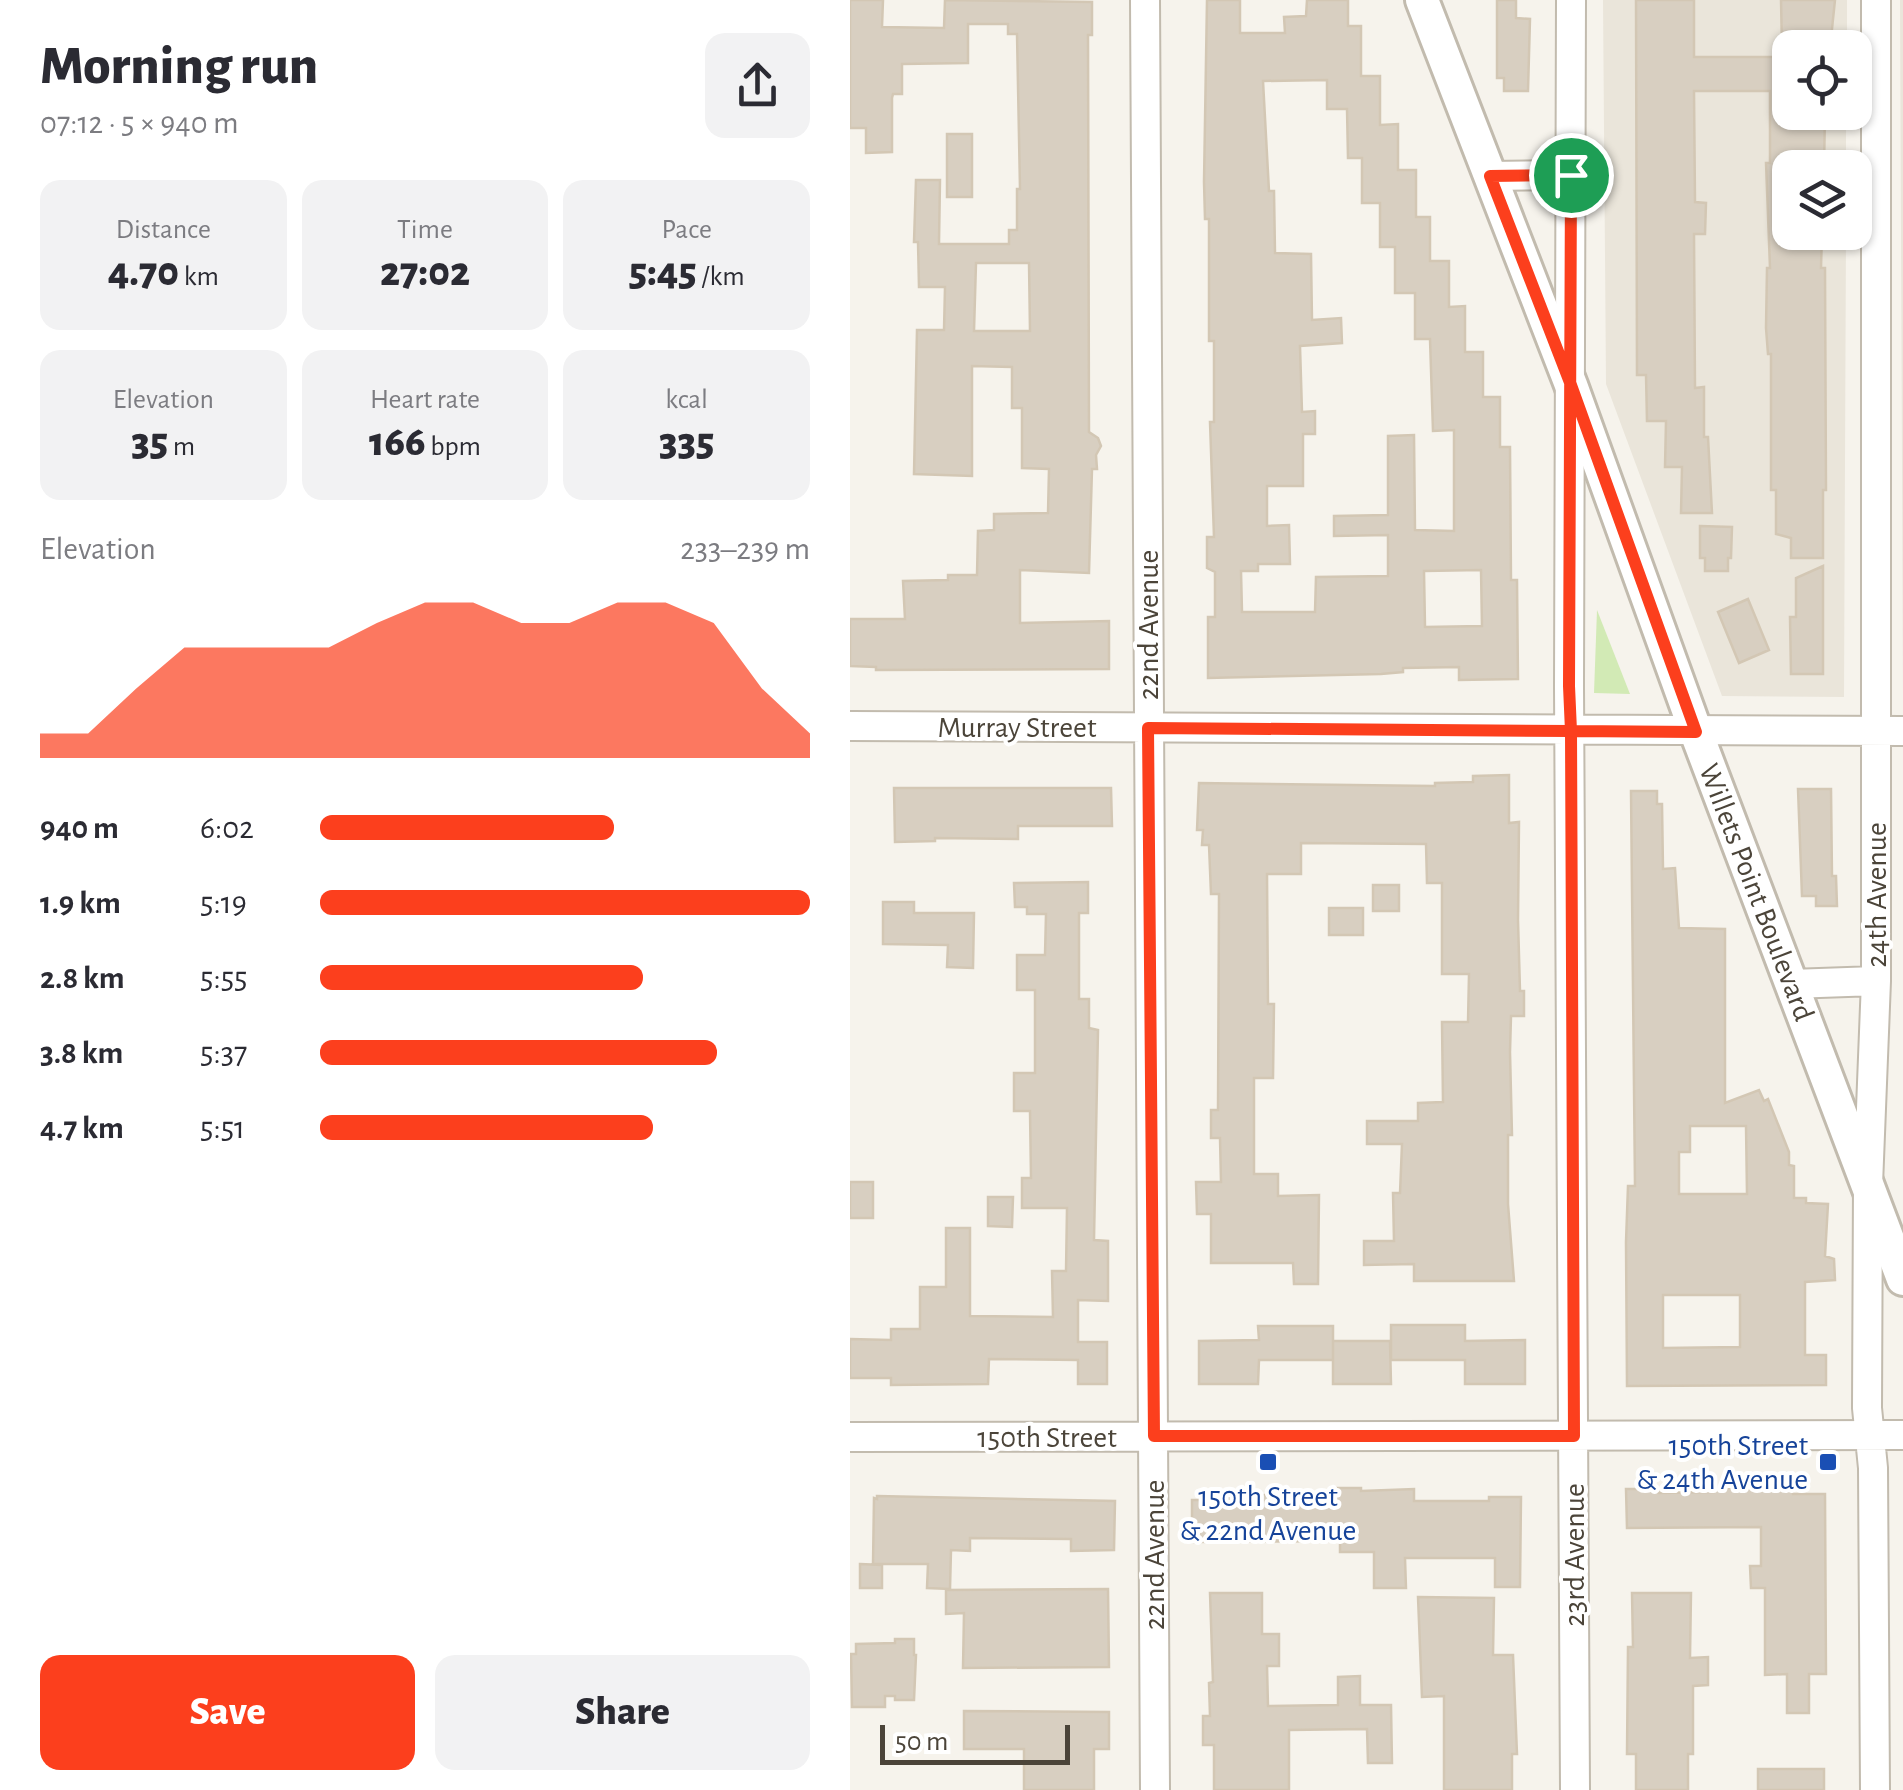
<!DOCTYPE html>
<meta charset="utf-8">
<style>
:root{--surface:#fff;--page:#f2f2f3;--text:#2b2b33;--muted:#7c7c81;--accent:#fc3f1d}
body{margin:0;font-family:"Alegreya Sans",sans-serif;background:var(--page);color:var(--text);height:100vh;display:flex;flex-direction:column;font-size:38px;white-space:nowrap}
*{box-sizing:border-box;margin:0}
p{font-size:32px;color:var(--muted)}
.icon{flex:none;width:55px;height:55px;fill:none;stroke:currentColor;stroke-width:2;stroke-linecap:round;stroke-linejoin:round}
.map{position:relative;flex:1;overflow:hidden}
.side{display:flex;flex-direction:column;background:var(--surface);width:850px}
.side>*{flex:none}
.controls{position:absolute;left:922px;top:30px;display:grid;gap:20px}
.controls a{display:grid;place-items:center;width:100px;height:100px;border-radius:20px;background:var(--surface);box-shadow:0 2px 8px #0004;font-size:50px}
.scale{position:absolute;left:30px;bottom:25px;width:190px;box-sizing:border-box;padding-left:10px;border:5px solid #4b4439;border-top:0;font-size:28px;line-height:35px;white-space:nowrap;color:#4b4439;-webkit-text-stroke:8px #fff;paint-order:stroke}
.pin{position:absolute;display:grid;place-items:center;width:85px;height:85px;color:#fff;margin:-42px;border:5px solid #fff;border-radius:50%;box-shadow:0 2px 10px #0007}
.round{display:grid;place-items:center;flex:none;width:105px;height:105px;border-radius:20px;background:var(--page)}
.head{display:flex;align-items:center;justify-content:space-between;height:170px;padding:0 40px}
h1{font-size:55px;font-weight:800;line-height:75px}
.figures{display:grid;grid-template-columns:repeat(3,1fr);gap:15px;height:170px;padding:10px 40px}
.figures div{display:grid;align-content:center;border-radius:20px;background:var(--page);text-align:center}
.figures b{font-size:42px;font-weight:800}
.figures small{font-size:28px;font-weight:400}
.figures p{font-size:28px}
.chart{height:280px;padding:20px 40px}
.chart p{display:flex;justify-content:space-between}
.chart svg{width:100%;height:180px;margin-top:10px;fill:var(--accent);opacity:.7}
.action{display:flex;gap:20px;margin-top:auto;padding:20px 40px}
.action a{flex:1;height:115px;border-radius:20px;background:var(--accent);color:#fff;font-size:40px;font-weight:800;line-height:115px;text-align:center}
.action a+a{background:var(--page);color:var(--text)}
ul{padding:0 40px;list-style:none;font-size:32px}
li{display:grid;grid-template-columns:160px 120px 1fr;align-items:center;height:75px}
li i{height:25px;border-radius:12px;background:var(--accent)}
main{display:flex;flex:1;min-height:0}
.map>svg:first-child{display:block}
</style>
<main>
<section class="side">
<div class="head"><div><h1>Morning run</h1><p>07:12 · 5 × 940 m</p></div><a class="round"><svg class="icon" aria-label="share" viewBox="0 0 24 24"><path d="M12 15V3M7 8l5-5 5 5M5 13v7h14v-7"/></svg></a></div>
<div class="figures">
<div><p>Distance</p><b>4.70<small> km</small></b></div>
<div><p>Time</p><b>27:02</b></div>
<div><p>Pace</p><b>5:45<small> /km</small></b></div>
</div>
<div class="figures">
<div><p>Elevation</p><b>35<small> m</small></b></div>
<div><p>Heart rate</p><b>166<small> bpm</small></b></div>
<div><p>kcal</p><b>335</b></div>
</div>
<div class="chart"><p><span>Elevation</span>233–239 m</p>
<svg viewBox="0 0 160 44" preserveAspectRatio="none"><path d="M0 44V38L10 38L20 27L30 17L40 17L50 17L60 17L70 11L80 6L90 6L100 11L110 11L120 6L130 6L140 11L150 27L160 38V44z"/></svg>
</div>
<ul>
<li><b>940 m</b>6:02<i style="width:60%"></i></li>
<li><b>1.9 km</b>5:19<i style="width:100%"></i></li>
<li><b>2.8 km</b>5:55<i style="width:66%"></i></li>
<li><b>3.8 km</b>5:37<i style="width:81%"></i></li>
<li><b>4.7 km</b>5:51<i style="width:68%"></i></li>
</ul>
<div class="action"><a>Save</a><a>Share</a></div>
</section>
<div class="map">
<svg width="1053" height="1790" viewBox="0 0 1053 1790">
<rect width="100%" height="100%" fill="#f6f3ec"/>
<!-- residential -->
<path fill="#eae5da" d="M753,0H997V47L940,48V112L996,113V167L940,168V232L996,233L994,697L872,696L756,384Z
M1050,0H1053V697Z"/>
<!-- green -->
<path fill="#d2eab5" d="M747,610L780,694L744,693Z"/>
<!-- building -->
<path fill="#d8cfc1" stroke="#d3c7b4" stroke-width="2.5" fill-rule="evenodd" d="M0,0H33L32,27L94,28L95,0L242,2V35H238L239,432L248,438L251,446L246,455L247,469H242L239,573L170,570V623L259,621V669L26,670V667L0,666V619H55L53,581L98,580V575H127L128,531L144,530V514L198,513L199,469L172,468V408H162V367L122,366V476L64,474L67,330H94L95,287H69L68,242H64L66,180H90L89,244H159V230H167V189H170L167,34H158V24H118V63L52,64V94H43L42,98V152L16,153V128H0ZM126,263H179L180,331H124Z
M357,0H390V33H435L434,17L456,16L457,0H498V26H511V76H530V125L548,124V170H566V217H580V261H599V307L615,306V352H633V397H650V447H660L661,580H667L668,679L609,680V667L553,668V672L531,674L358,678V617H365V572L357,568V537H364L360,422H364V341H359V219H355L354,182ZM477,80V109H497L498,158H512V203H530V247H545V293H565V339H580L583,431L604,430V531L565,530L564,435L538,436V515L484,516V536L538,535V576L466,577L465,612H392L391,571H408V564H440L439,525L417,526V486H453V434H465V411L452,412L450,346L492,343L491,318L462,320L461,254L425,253L424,191H419L413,81ZM631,570L632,626L575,627L574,571Z
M647,0H666V18L680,19L678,91H654V78H647Z
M786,0H844V57H940V112H975L974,168H940V232H972L971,268H975L976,490H973V558H941V538L926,534V490H921V354H918L916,328L917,268H920L916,163H920V91H844L845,202L856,203L855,234H844L845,388L854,387V437H858L862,513H831L832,467H815L816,421H797L796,375H787Z
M931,0H985L980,48H932Z
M97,134H122V197H97Z
M850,526L882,527L881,558H878V571H855V558H850Z
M973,566V674H941L940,617H946V578Z
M898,599L919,650L889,663L868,612Z
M659,775V823L669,822L668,920L670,991H674V1016H661L660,1052L662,1135H658V1204L664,1281H564V1264L514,1265V1241H544L543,1193H550L552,1144H517V1121H568V1103L593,1102L592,1022H618L619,974H592V883H577L576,844L451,843V874H417L418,1004H424L423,1078H404V1174H428V1196L469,1195L468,1284H444L443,1263H361V1214H347L346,1182H371L370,1138H361V1110H368L369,894H361L359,845H352L353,830H347L349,783L585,786V783L623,782V776Z
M44,788H261L262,826H168V839L85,838V841L45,842Z
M948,789H981L982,876H986L987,906H966V896H952Z
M781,791H807V804H812L813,869L825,868L829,928L875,929V1103L909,1090L914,1101L918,1099L939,1152V1165L944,1166V1198H956V1203L978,1204L975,1256L984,1259L985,1280L955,1282V1355H976V1385L777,1386L776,1242L778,1186H785ZM840,1126H896L897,1194H829V1152H840ZM813,1295H890V1347L813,1348Z
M238,882V913H229V999H239V1028L248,1030L244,1240L258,1241V1301L228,1300V1342H257V1384H228V1360L139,1359L138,1384L41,1385V1378H0V1339L41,1340V1329H70V1287H96V1228H120V1316L203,1317L202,1271H216L217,1208H172V1178H181L180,1111H164V1073H185V990H167V955H195L196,914H177V907H165L164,883Z
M523,885H549V911H523Z
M33,902H64V913H124L123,968L97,967L98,945L33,944Z
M479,908H513V935H479Z
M0,1182H23V1218H0Z
M138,1197H163L162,1227L138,1226Z
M541,1325H615V1341L675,1340V1384H615V1360H541Z
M408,1326H483V1360H409L408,1384H349V1341L409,1340Z
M483,1341H540L541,1384H483Z
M943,1484V1494H975L976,1674H959V1713H937V1674L915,1675V1588H901L900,1566H911V1527L777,1528L776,1489H809V1493L864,1492V1489Z
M487,1488H511V1491L564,1489V1501H639V1497H671L670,1587H645V1558H555L556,1588H524V1552H490V1541L342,1542V1500H349V1495H487Z
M27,1496L265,1501L264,1550L221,1551V1539L120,1538V1551L101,1550L100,1589L77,1588L78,1564H23L24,1498L27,1499Z
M10,1564L32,1565V1588H10Z
M258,1589L259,1667L113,1668L114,1613L96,1614V1590Z
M360,1593H412V1634H429V1666H417L418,1706L488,1705V1677L510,1676V1705H541L542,1763H518L517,1729L439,1730V1790H364V1745H353V1716H360L359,1683L363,1682Z
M782,1593H841L840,1658L858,1657V1685L843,1686V1754H838V1790H786V1754H777L778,1647H783Z
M568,1597L644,1598L643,1655H663L667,1754H662V1790H594V1696L572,1697Z
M45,1639H64V1655H66L64,1700H45V1696H35V1707H2L1,1654H6V1644L45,1643Z
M114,1711L259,1712V1749H244V1790H174V1749H114Z
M908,1769H974V1790H908Z"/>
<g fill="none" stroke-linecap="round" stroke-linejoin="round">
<!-- minor casing -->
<g stroke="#c2bbae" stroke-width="32">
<path id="minor" d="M295,0L305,1790
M721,0L719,686L725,1790
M640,176L721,175
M0,726L1053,731
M941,984L1026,981
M0,1437L1053,1435
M1025,1790L1023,1468L1017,1408L1018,1185L1026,981V0"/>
</g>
<!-- tertiary casing -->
<g stroke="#c2bbae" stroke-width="38">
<path id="tertiary" d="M572,0L721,385L846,732L1053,1279"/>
</g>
<!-- minor -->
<use href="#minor" stroke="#fff" stroke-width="28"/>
<!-- tertiary -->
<use href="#tertiary" stroke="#fff" stroke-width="32"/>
</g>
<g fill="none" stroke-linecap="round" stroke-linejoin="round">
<!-- route casing -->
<g stroke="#fff" stroke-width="20">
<path id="route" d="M721,175L719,686L721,731L298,728L304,1436H724L721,731L846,732L721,385L640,176L721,175"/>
</g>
<!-- route -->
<use href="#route" stroke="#fc3f1d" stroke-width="12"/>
</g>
<!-- markers -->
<g fill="#1a4fb4" stroke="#fff" stroke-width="4">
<rect x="408" y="1452" width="20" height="20" rx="5"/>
<rect x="968" y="1452" width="20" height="20" rx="5"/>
</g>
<g text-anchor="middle" stroke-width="8" stroke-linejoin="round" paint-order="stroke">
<!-- street labels -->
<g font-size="30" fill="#4b4439" stroke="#fff">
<text transform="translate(298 625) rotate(-90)" y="10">22nd Avenue</text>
<text x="167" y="737">Murray Street</text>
<text transform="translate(907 892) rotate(69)" y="10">Willets Point Boulevard</text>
<text transform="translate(1026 895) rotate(-90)" y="10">24th Avenue</text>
<text x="197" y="1447">150th Street</text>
<text transform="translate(304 1555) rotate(-90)" y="10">22nd Avenue</text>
<text transform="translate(724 1555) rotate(-90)" y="10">23rd Avenue</text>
</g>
<!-- transit labels -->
<g font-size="30" fill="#164399" stroke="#fff" text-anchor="end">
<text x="958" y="1455">150th Street<tspan x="958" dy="34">&amp; 24th Avenue</tspan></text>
<text x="418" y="1506" text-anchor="middle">150th Street<tspan x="418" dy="34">&amp; 22nd Avenue</tspan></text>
</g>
</g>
</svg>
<div class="controls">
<a><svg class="icon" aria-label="locate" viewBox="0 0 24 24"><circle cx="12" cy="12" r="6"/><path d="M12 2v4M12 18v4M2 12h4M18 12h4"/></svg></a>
<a><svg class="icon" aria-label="layers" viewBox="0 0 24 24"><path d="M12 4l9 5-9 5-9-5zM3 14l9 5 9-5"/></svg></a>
</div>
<div class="scale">50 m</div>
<div class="pin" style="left:721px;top:175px;background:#1e9e55"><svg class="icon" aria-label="arrive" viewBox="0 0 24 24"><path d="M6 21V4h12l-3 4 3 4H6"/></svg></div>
</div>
</main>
